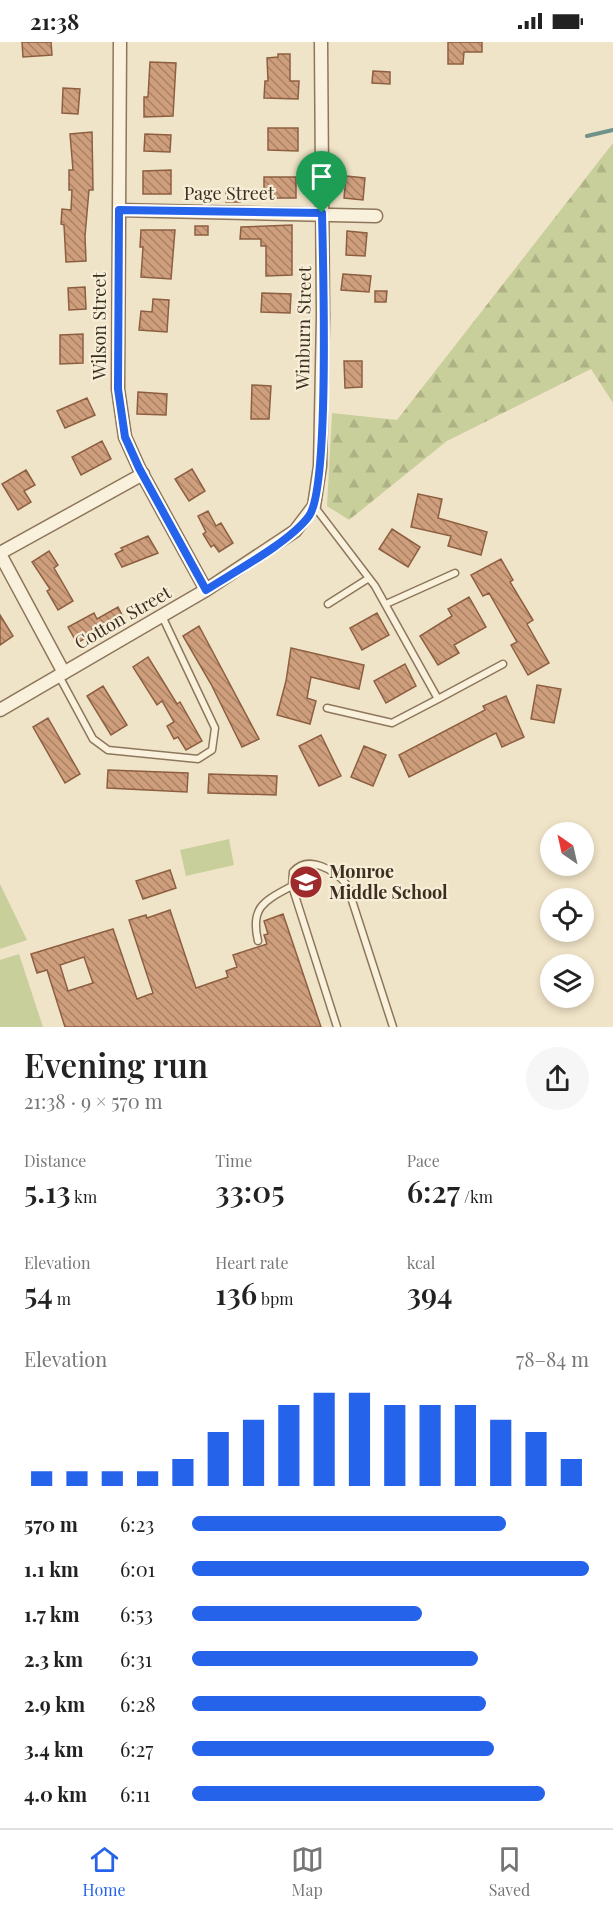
<!DOCTYPE html>
<meta charset="utf-8">
<style>
:root{--surface:#fff;--page:#f6f6f6;--text:#222;--muted:#767676;--line:#e0e0e0;--accent:#2563eb}
body{margin:0;font-family:"Playfair Display",serif;background:var(--page);color:var(--text);height:100vh;display:flex;flex-direction:column;font-size:22px;white-space:nowrap}
*{box-sizing:border-box;margin:0}
p{font-size:20px;color:var(--muted)}
.icon{flex:none;width:33px;height:33px;fill:none;stroke:currentColor;stroke-width:2;stroke-linecap:round;stroke-linejoin:round}
.map{position:relative;height:985px;overflow:hidden}
.details{display:flex;flex-direction:column;background:var(--surface);flex:1}
.details>*{flex:none}
.needle{width:39px;rotate:326deg}
.tools{position:absolute;left:540px;top:780px;display:grid;gap:12px}
.tools a{display:grid;place-items:center;width:54px;height:54px;border-radius:50%;background:var(--surface);box-shadow:0 3px 9px #0003;font-size:30px}
.pin{position:absolute;display:grid;place-items:center;width:51px;height:51px;color:#fff;margin:-62px -26px;border-radius:50% 50% 50% 0;rotate:-45deg;box-shadow:0 0 6px #0007}
.pin .icon{rotate:45deg}
.round{display:grid;place-items:center;flex:none;width:63px;height:63px;border-radius:32px;background:var(--page)}
.head{display:flex;align-items:center;justify-content:space-between;height:102px;padding:0 24px}
h1{font-size:33px;font-weight:600;line-height:45px}
.figures{display:grid;grid-template-columns:repeat(3,1fr);gap:9px;height:102px;padding:6px 24px}
.figures div{display:grid;align-content:center}
.figures b{font-size:30px;font-weight:600}
.figures small{font-size:16px;font-weight:400}
.figures p{font-size:16px}
.chart{height:168px;padding:12px 24px}
.chart p{display:flex;justify-content:space-between}
.chart svg{width:100%;height:108px;margin-top:6px;stroke:var(--accent);stroke-width:6}
ul{padding:0 24px;list-style:none;font-size:20px}
li{display:grid;grid-template-columns:96px 72px 1fr;align-items:center;height:45px}
li i{height:15px;border-radius:8px;background:var(--accent)}
.status{display:flex;justify-content:space-between;align-items:center;height:42px;padding:0 30px;background:var(--surface);direction:ltr}
.status svg{height:16px;fill:currentColor}
.tabs{display:flex;justify-content:space-around;align-items:center;height:84px;border-top:2px solid var(--line);background:var(--surface);font-size:16px;color:var(--muted)}
.tabs a{display:grid;justify-items:center;gap:3px}
.tabs .current{color:var(--accent)}
.map>svg:first-child{display:block}
</style>
<div class="status"><b>21:38</b><svg viewBox="0 0 49 12"><path d="M0 12V9h3v3zM5 12V6h3v6zM10 12V3h3v9zM15 12V0h3v12zM26 1h20v11H26zM47 4h2v5h-2z"/></svg></div>
<div class="map">
<svg width="613" height="985" viewBox="0 0 613 985">
<defs>
<pattern id="forest-firs" width="22" height="20" patternUnits="userSpaceOnUse" patternTransform="scale(1.5)"><rect width="22" height="20" fill="#c9cf9b"/><path d="M5 1l3.5 6h-7zM16 11l3.5 6h-7z" fill="#aeb285"/></pattern>
<pattern id="building-back-hatch" width="6" height="6" patternUnits="userSpaceOnUse" patternTransform="scale(1.5)"><rect width="6" height="6" fill="#cf9f7d"/><path d="M-1 5l2 2M0 0l6 6M5-1l2 2" fill="none" stroke="#a98266"/></pattern>
</defs>
<rect width="100%" height="100%" fill="#f0e4c8"/>
<!-- grass -->
<path fill="#c9cf9b" d="M229,797L234,823L186,834L180,808Z
M0,842L27,898L0,907Z
M19,912L43,985H0V918Z"/>
<!-- forest -->
<path fill="url(#forest-firs)" d="M613,101V361L591,327L447,399L349,478L327,464L332,371L397,378Z"/>
<g fill="none" stroke-linecap="round" stroke-linejoin="round">
<!-- stream -->
<path stroke="#6f938a" stroke-width="4" d="M587,94L613,88"/>
</g>
<!-- building -->
<path fill="url(#building-back-hatch)" stroke="#8d5f41" stroke-width="1.5" fill-rule="evenodd" d="M22,0H51L52,13L23,15Z
M448,0H482V10H464L463,22H448Z
M278,12H290V39H299L298,57L264,56L265,39H268L267,16L278,15Z
M150,20L176,21L173,74L144,75V55H148Z
M373,29L390,30V42L372,41Z
M63,46L80,47L78,72L62,71Z
M268,86H298V109L268,108Z
M92,90L93,148H89L85,194L86,219L66,220L64,183L61,182L62,167L71,168L72,148H69V128H73L70,92Z
M145,92L171,93L170,110L144,109Z
M171,128V152H143V129Z
M346,134L365,136L363,158L344,156Z
M264,135H296V156H264Z
M226,149H240V160H226Z
M292,183V233L266,234V204H261V197H240L241,185Z
M195,184H208V193H195Z
M141,188H175L171,237L141,235L143,205H140Z
M347,189L367,191L365,214L346,213Z
M343,232L371,234L369,250L341,248Z
M85,245L86,267L69,268L68,246Z
M375,249H387L386,260H375Z
M262,251L291,252L290,271L261,270Z
M153,257L169,258L167,290L139,288L141,269L152,270Z
M83,292V321L60,322V293Z
M344,319H362V345L345,346Z
M252,343L271,344L269,377H251Z
M138,350L167,352L166,373L137,372Z
M87,356L95,373L65,386L57,369Z
M102,399L111,417L81,433L72,415Z
M192,427L205,449L189,459L175,437Z
M26,428L35,443L24,449L31,460L18,468L2,442Z
M418,452L442,457L438,476L487,490L481,513L448,504L451,494L411,485Z
M208,469L216,484L221,481L233,501L219,510L214,503L211,505L203,492L206,490L198,474Z
M392,487L420,505L408,525L379,507Z
M148,494L158,511L122,525L115,512L123,508L121,506Z
M49,509L58,523L54,526L73,559L58,568L47,549L50,547L32,520Z
M501,517L513,538L510,540L533,578L527,582L549,621L528,633L511,603L517,600L489,551L483,554L471,533Z
M469,555L486,585L454,603L459,611L438,623L420,594L452,574L448,567Z
M118,565L123,575L77,601L68,585L94,571L97,577Z
M377,571L389,593L362,608L350,586Z
M0,573L13,594L0,603Z
M199,584L259,697L242,705L211,642L183,594Z
M291,606L364,623L359,647L311,635L307,656L316,659L310,682L277,673L286,639Z
M148,615L177,662L180,660L202,699L186,708L178,695L174,697L167,684L174,680L162,659L157,663L133,625Z
M405,622L416,644L386,661L374,639Z
M537,643L561,647L554,681L531,677Z
M103,644L127,683L111,693L87,654Z
M506,654L524,695L502,705L496,691L409,735L399,713L485,668L483,664Z
M48,676L80,732L65,741L33,685Z
M321,693L341,734L319,744L299,704Z
M364,704L386,713L373,744L351,735Z
M108,728L188,731L187,750L107,746Z
M209,732L277,734L276,753L208,751Z
M170,828L176,846L143,857L136,839Z
M170,868L196,946L228,935L226,929L237,925L233,913L267,902L264,893L268,892L264,879L283,872L321,985H65L47,928L37,931L31,912L113,887L137,957L153,951L129,878L146,873L147,876ZM84,915L93,941L68,949L60,923Z"/>
<g fill="none" stroke-linecap="round" stroke-linejoin="round">
<!-- lane casing -->
<g stroke="#8d765c" stroke-width="9">
<path id="lane" d="M314,464L375,544L438,657L392,681L327,666
M328,562L369,536
M386,562L455,531
M59,634L93,697L108,708L198,717L212,708L215,686L162,574
M438,657L503,622
M258,899C250,865 264,859 292,844
M337,985L292,844L293,830C308,812 335,828 347,843L393,985"/>
</g>
<!-- street casing -->
<g stroke="#8d765c" stroke-width="15">
<path id="street" d="M120,0L118,347L125,395L139,426L206,548
M119,168L376,174
M0,511L143,432
M0,512L64,631
M0,668L206,548L295,489L314,464L320,424L323,274L321,0"/>
</g>
<!-- lane -->
<use href="#lane" stroke="#faf1dc" stroke-width="6"/>
<!-- street -->
<use href="#street" stroke="#faf1dc" stroke-width="12"/>
</g>
<g fill="none" stroke-linecap="round" stroke-linejoin="round">
<!-- route casing -->
<g stroke="#fff" stroke-width="12">
<path id="route" d="M119,168L322,171C323,219 330,445 309,474C290,500 234,530 206,548L139,426L125,395L118,347Z"/>
</g>
<!-- route -->
<use href="#route" stroke="#2563eb" stroke-width="8"/>
</g>
<!-- icons -->
<defs>
<g id="school-disc" transform="scale(1.725)"><circle r="9.5" fill="#9e2a2b" stroke="#f7eed8"/><path d="M0-5L7-2L0 1L-7-2ZM-4 1L0 2.5L4 1V4Q0 6-4 4Z" fill="#fff"/></g>
</defs>
<g fill-rule="evenodd">
<use href="#school-disc" x="306" y="840"/>
</g>
<g text-anchor="middle" stroke-width="4.5" stroke-linejoin="round" paint-order="stroke">
<!-- street labels -->
<g font-size="18" fill="#3d2e20" stroke="#f7eed8">
<text x="229" y="158">Page Street</text>
<text transform="translate(100 284) rotate(-90)" y="6">Wilson Street</text>
<text transform="translate(304 286) rotate(-89)" y="6">Winburn Street</text>
<text transform="translate(123 576) rotate(-30)" y="6">Cotton Street</text>
</g>
<!-- poi labels -->
<g font-size="18" font-weight="bold" fill="#3d2e20" stroke="#f7eed8" text-anchor="start">
<text x="329" y="836">Monroe<tspan x="329" dy="21">Middle School</tspan></text>
</g>
</g>
</svg>
<div class="tools">
<a><svg class="needle" viewBox="-14 -14 28 28"><path d="M0-13l5 13h-10z" fill="#e53935"/><path d="M0 13l5-13h-10z" fill="#767676"/></svg></a>
<a><svg class="icon" aria-label="locate" viewBox="0 0 24 24"><circle cx="12" cy="12" r="6"/><path d="M12 2v4M12 18v4M2 12h4M18 12h4"/></svg></a>
<a><svg class="icon" aria-label="layers" viewBox="0 0 24 24"><path d="M12 4l9 5-9 5-9-5zM3 14l9 5 9-5"/></svg></a>
</div>
<div class="pin" style="left:322px;top:171px;background:#1e9e55"><svg class="icon" aria-label="arrive" viewBox="0 0 24 24"><path d="M6 21V4h12l-3 4 3 4H6"/></svg></div>
</div>
<section class="details">
<div class="head"><div><h1>Evening run</h1><p>21:38 · 9 × 570 m</p></div><a class="round"><svg class="icon" aria-label="share" viewBox="0 0 24 24"><path d="M12 15V3M7 8l5-5 5 5M5 13v7h14v-7"/></svg></a></div>
<div class="figures">
<div><p>Distance</p><b>5.13<small> km</small></b></div>
<div><p>Time</p><b>33:05</b></div>
<div><p>Pace</p><b>6:27<small> /km</small></b></div>
</div>
<div class="figures">
<div><p>Elevation</p><b>54<small> m</small></b></div>
<div><p>Heart rate</p><b>136<small> bpm</small></b></div>
<div><p>kcal</p><b>394</b></div>
</div>
<div class="chart"><p><span>Elevation</span>78–84 m</p>
<svg viewBox="0 0 160 44" preserveAspectRatio="none"><path d="M5 44V38M15 44V38M25 44V38M35 44V38M45 44V33M55 44V22M65 44V17M75 44V11M85 44V6M95 44V6M105 44V11M115 44V11M125 44V11M135 44V17M145 44V22M155 44V33"/></svg>
</div>
<ul>
<li><b>570 m</b>6:23<i style="width:79%"></i></li>
<li><b>1.1 km</b>6:01<i style="width:100%"></i></li>
<li><b>1.7 km</b>6:53<i style="width:58%"></i></li>
<li><b>2.3 km</b>6:31<i style="width:72%"></i></li>
<li><b>2.9 km</b>6:28<i style="width:74%"></i></li>
<li><b>3.4 km</b>6:27<i style="width:76%"></i></li>
<li><b>4.0 km</b>6:11<i style="width:89%"></i></li>
</ul>
</section>
<nav class="tabs">
<a class="current"><svg class="icon" aria-label="home" viewBox="0 0 24 24"><path d="M3 11l9-7 9 7M6 9v11h12V9"/></svg>Home</a>
<a><svg class="icon" aria-label="map" viewBox="0 0 24 24"><path d="M3 6l6-2 6 2 6-2v14l-6 2-6-2-6 2zM9 4v14M15 6v14"/></svg>Map</a>
<a><svg class="icon" aria-label="saved" viewBox="0 0 24 24"><path d="M7 4h10v16l-5-4-5 4z"/></svg>Saved</a>
</nav>
